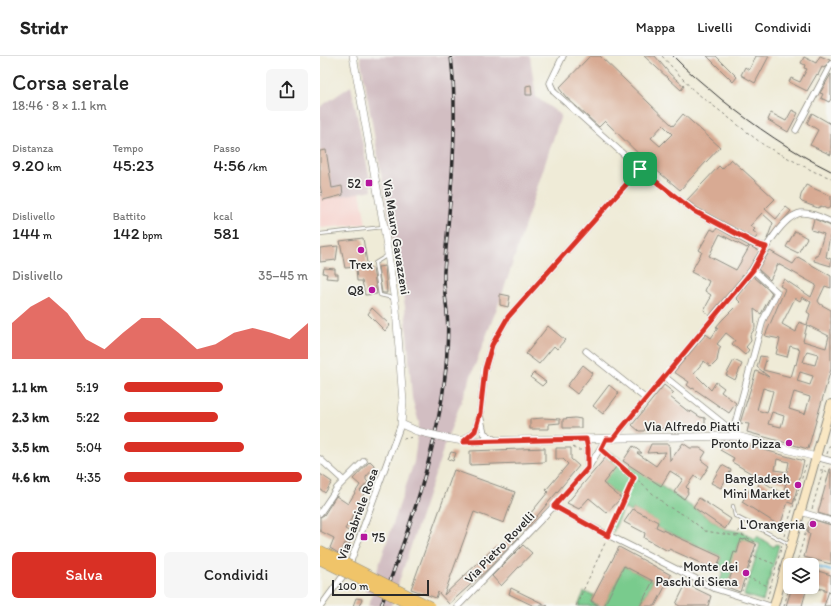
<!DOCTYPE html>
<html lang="it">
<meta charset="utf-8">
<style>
:root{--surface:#fff;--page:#f6f6f6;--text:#222;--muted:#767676;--line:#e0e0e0;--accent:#d93025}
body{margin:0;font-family:Itim,sans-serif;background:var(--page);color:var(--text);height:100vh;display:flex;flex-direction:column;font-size:15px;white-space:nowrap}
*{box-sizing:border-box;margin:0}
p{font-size:13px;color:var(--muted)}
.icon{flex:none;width:22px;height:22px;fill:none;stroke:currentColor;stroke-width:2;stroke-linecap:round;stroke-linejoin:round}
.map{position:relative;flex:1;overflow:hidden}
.drawer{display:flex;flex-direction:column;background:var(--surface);width:320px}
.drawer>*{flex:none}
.buttons{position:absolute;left:463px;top:502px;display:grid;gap:8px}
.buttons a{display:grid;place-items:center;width:36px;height:36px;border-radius:6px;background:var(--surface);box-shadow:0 2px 6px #0003;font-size:20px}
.scale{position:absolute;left:12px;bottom:10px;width:97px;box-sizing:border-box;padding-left:4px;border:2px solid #2b2b2b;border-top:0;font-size:11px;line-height:14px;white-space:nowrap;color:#2b2b2b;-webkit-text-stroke:3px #f6f6f2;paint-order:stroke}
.pin{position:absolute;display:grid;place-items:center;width:34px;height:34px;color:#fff;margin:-17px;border-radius:8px;box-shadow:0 2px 6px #0006}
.round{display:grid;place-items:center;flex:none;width:42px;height:42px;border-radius:6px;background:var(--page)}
.head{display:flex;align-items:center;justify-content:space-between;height:68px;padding:0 12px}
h1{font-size:22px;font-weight:600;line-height:30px}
.metrics{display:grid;grid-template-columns:repeat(3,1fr);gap:6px;height:68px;padding:4px 12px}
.metrics div{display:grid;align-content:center}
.metrics b{font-size:17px;font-weight:600}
.metrics small{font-size:11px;font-weight:400}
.metrics p{font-size:11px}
.chart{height:112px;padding:8px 12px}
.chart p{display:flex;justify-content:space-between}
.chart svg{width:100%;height:72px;margin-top:4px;fill:var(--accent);opacity:.7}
.primary-button{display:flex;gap:8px;margin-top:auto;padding:8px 12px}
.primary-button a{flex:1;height:46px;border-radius:6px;background:var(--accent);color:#fff;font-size:16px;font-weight:600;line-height:46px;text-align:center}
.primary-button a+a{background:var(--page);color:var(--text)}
ul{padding:0 12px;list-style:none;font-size:13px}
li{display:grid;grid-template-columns:64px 48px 1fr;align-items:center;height:30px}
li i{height:10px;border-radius:5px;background:var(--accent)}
header{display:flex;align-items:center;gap:24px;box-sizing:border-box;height:56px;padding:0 20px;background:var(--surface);border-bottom:1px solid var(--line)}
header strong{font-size:19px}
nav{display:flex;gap:22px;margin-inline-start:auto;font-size:14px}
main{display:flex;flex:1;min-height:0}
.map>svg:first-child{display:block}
</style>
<header>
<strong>Stridr</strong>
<nav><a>Mappa</a><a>Livelli</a><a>Condividi</a></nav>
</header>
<main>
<section class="drawer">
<div class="head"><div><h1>Corsa serale</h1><p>18:46 · 8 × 1.1 km</p></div><a class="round"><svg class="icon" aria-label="share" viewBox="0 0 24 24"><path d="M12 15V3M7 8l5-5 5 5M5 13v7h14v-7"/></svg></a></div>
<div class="metrics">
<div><p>Distanza</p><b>9.20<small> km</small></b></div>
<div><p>Tempo</p><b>45:23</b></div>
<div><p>Passo</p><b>4:56<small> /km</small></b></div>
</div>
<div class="metrics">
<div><p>Dislivello</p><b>144<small> m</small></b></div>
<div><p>Battito</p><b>142<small> bpm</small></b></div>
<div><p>kcal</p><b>581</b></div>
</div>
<div class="chart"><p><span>Dislivello</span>35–45 m</p>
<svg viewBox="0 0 160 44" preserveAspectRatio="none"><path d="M0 44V22L10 12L20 6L30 16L40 32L50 38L60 28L70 19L80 19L90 28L100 38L110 35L120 28L130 25L140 28L150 32L160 22V44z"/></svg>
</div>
<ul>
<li><b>1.1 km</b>5:19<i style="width:54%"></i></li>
<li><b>2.3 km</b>5:22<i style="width:51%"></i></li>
<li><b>3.5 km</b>5:04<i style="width:65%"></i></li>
<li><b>4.6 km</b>4:35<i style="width:97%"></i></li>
</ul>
<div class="primary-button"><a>Salva</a><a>Condividi</a></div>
</section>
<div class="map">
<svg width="511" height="550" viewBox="0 0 511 550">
<rect width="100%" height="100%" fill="#f6f6f2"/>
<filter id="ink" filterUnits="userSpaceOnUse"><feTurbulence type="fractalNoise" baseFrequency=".025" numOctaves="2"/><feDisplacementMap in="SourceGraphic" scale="8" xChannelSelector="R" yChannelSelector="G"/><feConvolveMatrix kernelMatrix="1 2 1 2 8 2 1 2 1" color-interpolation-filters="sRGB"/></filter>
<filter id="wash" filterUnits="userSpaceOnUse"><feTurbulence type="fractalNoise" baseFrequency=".012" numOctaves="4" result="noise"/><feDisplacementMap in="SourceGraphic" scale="16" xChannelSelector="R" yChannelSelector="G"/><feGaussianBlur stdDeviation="0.9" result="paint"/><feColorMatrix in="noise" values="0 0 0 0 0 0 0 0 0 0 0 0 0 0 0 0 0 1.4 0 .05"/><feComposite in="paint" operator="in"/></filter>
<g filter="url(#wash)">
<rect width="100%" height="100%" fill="#efebd7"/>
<!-- built -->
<path fill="#f7d0cb" d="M0,129L3,144L40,136L46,168L0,172Z"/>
<!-- industrial -->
<path fill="#d2bec2" d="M40,0H210L216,41L241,59L183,236L125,388L71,550H48L53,538L45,534L53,516L56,518L94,406L99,367L92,342L85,250Z
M31,30L52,134L3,144L0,129V51Z"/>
<!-- green -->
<path fill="#79cb8d" stroke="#527b5c" d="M286,393L405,473L423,476L435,483L437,480L454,491L456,488L459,489L443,545L424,539L440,488L421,483L409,515L412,516L407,531L399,528L404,513L399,510L401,500L336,471L337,466L313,453L310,456L304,452L293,476L289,474L301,442L283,427L296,410L285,400Z
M304,510L333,525L320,550H284Z
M264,536L274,539L271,546L279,550H258Z"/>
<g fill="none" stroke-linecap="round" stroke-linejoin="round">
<!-- stream -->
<path stroke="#6ebbe8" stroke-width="2" d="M482,506L511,515"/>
</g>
<g id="blocks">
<!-- building -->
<path fill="#d8aa93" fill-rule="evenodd" d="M270,0H280L353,70L363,58L400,91L360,134L329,108L285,65L279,71L246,41L239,32ZM343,69L352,78L340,90L331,82Z
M324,0H335L350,18L364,30L361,34Z
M387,0H396L417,21L413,26Z
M436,0H449L435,27L421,19L425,11L429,14Z
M500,0L510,4L504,12L502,11L498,19L497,18L487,35L469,26L471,22L480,26L487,13L484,12L485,9L481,7L484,1L496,7Z
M511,18V43L509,46L501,42L503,38L500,37Z
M211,29L212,39H206V30Z
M472,54L478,57L468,76L448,64L451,57L466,65Z
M492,57L511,68V99L490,89L498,74L487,67Z
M6,94L12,132L22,130L23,139L3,144L0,129V95Z
M411,103L455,143L445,153L456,163L466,151L471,155L447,183L453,167L442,157L430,170L435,173L433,175L438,179L435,183L376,151L367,144L399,110L402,113Z
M486,129L511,140V151L507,153L501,150L498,152L482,146L480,144L481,139Z
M494,163L511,170V181L510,180L506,201L511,203V210L494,205L495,200H497L499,195L504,178L491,174Z
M397,172L429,190L427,192L400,178L389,200L416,214L430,190L439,195L429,212L389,260L384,254L390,243L389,242L391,239L385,235L389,225L371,216L382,196L379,194L391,173L395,175Z
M475,175L487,182L478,197L466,191Z
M43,182L48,213L53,212L57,238L45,239L42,225H37L36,211L25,212L20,185Z
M18,190L16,204L0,206V192Z
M450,195L473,208L478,201L511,220V232L505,230L498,245L500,248L511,254V313L488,393L427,376L429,368L420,367L436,315L449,321L437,311L440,300L447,301L443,314L471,321L475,308L476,309L480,293L470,290L467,301L456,298L460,283L445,280L465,233L460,230L464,223L491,241L496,229L458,208L450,224L438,213ZM482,241L491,246L487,256L490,258L487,269L509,280L506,292L483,285L487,269L479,266L476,276L462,268L475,242L480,245ZM487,295L498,298L495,309L483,306ZM480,316L493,320L490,329L477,325ZM443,332L453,335L447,357L437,354ZM474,336L490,341L485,358L469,353ZM452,356L464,360L461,371L448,368Z
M65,210L67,237H62L58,211Z
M4,212L15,213V218H18V223L6,222L7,218L3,217Z
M433,220L452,237L441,258L434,253L435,272L430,280L431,285L426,291L429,294L425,299L412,288L415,284L406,277L397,288L401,291L399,294L397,305L391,311L384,305L374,317L391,334L396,326L404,332L401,336L416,347L409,357L373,332L372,333L367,329L369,326L354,316L386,278L391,282L398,272L396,271L402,264L420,246L416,242Z
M180,238L190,240L188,251L180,249Z
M52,252L70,269L65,275L48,258Z
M228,270L245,284L237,293L234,290L219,308L206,298Z
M414,304L422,308L415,324L406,319Z
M263,309L273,317L257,338L247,330Z
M214,317L226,326L222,330L210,321Z
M289,329L299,337L283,358L273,350Z
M344,329L354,337L350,341L370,357L371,355L380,361L385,362V372H348L345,375L342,372L340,374L333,368L329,373L326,372L324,375H319L312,369Z
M223,362L240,363V367L229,368V373H210V363Z
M255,362L261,363V372H243V363Z
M401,385H412L484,405L473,448L468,446L460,470L422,446L430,433L436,437L440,424L463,438L466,427L434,419L412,406L414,402L400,394L401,392ZM457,403L469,406L467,416L455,414Z
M363,387L370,392H380L386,396L381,404L389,410L380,424L374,420L366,431L368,433L367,435L368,437L364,443L354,436L363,423L350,415L341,430L303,405L313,390L322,397H317L336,410L346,396L327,397L331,388H349L350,405Z
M225,392V406L150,409V395Z
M236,392H251V403L259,410L206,473L201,469L228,436L226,434L248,408L243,403H236Z
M131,396L136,397L133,405L128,403Z
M286,401L297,410L283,427L301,442L287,457L269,442L259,453L247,447Z
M50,405L54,409L53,413L46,421V424L48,426L40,435L44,438L42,441L44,442L25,473L34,478L29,489L25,487L20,498L10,492L14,482L0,475V461L4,459L16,440L28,448L40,429L33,423Z
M402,409L411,414L401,432L391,427Z
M510,413H511V461L498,457Z
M134,414L195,436L184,467L154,456L124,539L176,490L179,493L194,478L198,482L167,514L129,548L118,536L116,542L91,533Z
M0,418L12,426L5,437L0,433Z
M379,442L411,463L405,473L373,451Z
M313,453L338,466L336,471L401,501L396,514L349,493L348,495L324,482L325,477L304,466Z
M491,463L511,469V508L484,501L490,478L487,477Z
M421,483L424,484L425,483L436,488L420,536L407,531L412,516L408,515L414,496L417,497Z
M203,489L212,497L181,530L172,520Z
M299,491L351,519L335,550H320L333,525L304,510L284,550H279L271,545Z
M492,513L511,519V550H504L509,535L492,530Z
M366,528L391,540L388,550H360L356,548Z
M472,531L486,535L482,550H466Z
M191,532L228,550H214L189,538Z
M36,542L42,543L39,550H33Z"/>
</g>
</g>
<g filter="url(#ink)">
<use href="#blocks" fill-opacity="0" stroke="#8d8b81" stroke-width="1"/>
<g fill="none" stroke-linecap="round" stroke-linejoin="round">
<!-- service casing -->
<g stroke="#8d8b81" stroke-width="4">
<path id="service" d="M0,178L63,171
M68,199L55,207L60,239L73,242
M413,450L415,460L471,489"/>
</g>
<!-- minor casing -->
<g stroke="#8d8b81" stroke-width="7">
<path id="minor" d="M243,0L230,27L234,36L320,113L374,155L435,188L446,191
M476,74L511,8
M266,295L326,343
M345,321L415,377
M160,359L164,377L175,384
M413,375L443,264L457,236L433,214
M266,383L268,393V411
M293,383L433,214C442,198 462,160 481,157C491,156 502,162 511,166
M143,385L155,375L160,357L165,313L172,289L188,261L320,113
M496,401L511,405
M0,403L24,425L17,432L0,457
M24,425L44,405
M234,450L274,472L396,533L450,550
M481,456L511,465
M1,550L28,513L81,368
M138,550L234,450L268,412L286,383"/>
</g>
<!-- tertiary casing -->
<g stroke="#8d8b81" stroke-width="8">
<path id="tertiary" d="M33,0L64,171L76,253L83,346L81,368L97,375
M126,382L143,385L417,380L496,401"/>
</g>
<!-- secondary casing -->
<g stroke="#8d8b81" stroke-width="10">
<path id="secondary" d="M454,550L511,348"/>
</g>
<!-- path -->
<path stroke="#8d8b81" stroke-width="1" stroke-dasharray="3 3" stroke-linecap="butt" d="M342,0L373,34L445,90L495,116L511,122
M83,383L93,381
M253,391L257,394H262
M286,397L347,450L366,460L385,475L416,480L423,469
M507,398L511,385
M500,414H503L504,410
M492,453L503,414L511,417
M291,473L314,423
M416,480L422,479L437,487L422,535
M464,480L486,409
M434,500L457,509
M476,509L489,465
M427,521L450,531
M492,531L511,537
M447,543L462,489
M256,550L286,485
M464,550L470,529"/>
<!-- service -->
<use href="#service" stroke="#fff" stroke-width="2.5"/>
<!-- minor -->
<use href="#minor" stroke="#fff" stroke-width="5.5"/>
<!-- tertiary -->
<use href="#tertiary" stroke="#fff" stroke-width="7"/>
<!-- secondary -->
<use href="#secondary" stroke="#f9e7c3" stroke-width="8"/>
<!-- tram -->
<path stroke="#2b2b2b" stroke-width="1" d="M353,0C368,16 385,29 401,43C436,71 471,95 511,115"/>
<!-- rail casing -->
<g stroke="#2b2b2b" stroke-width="3.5">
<path id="rail" d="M61,550C89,473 118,393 126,311C127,293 129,275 127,257C126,243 123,229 124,215C130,144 139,71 131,0"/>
</g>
<!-- rail -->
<use href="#rail" stroke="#f6f6f2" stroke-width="2" stroke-dasharray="6" stroke-linecap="butt"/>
<!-- tertiary-bridge casing -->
<g stroke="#8d8b81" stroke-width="8" stroke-linecap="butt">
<path id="tertiary-bridge" d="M97,375L126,382"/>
</g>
<!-- trunk-bridge casing -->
<g stroke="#8d8b81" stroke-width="10" stroke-linecap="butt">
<path id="trunk-bridge" d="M0,494L110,550
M0,504L92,550"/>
</g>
<!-- tertiary-bridge -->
<use href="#tertiary-bridge" stroke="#fff" stroke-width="7"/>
<!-- trunk-bridge -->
<use href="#trunk-bridge" stroke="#f0c469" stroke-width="9"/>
</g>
</g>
<g fill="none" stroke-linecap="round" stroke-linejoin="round" filter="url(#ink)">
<!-- route casing -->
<g stroke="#fff" stroke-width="8">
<path id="route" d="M320,113L374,155L436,188L446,191L433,214L300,374L293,383H286L281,393L314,422L288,480L234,450L268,412V393L266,383L143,386L155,375L160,357L165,313L172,289L188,261Z"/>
</g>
<!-- route -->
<use href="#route" stroke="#d93025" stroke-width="5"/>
</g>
<!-- markers -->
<g fill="#b5179e" stroke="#f6f6f2" stroke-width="1.5">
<rect x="45" y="123" width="8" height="8" rx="2"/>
<circle cx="41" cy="194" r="4"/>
<circle cx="52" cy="234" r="4"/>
<circle cx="469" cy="387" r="4"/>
<circle cx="478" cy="429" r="4"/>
<circle cx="493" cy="468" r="4"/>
<rect x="40" y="477" width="8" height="8" rx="2"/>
<circle cx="426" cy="517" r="4"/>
</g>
<g text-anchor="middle" stroke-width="3.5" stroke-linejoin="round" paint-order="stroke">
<!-- poi labels -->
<g font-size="13" fill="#2b2b2b" stroke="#f6f6f2" text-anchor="end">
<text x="41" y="132">52</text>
<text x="41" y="213" text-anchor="middle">Trex</text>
<text x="44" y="239">Q8</text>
<text x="461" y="392">Pronto Pizza</text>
<text x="470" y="427">Bangladesh<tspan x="470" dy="15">Mini Market</tspan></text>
<text x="485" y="473">L'Orangeria</text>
<text x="52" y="486" text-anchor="start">75</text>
<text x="418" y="515">Monte dei<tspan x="418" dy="15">Paschi di Siena</tspan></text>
</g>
<!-- street labels -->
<g font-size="13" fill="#2b2b2b" stroke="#f6f6f2">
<text transform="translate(77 181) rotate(81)" y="5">Via Mauro Gavazzeni</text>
<text x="372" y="375">Via Alfredo Piatti</text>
<text transform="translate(37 458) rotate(-70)" y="5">Via Gabriele Rosa</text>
<text transform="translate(179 491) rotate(-46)" y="5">Via Pietro Rovelli</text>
</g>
</g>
</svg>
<div class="buttons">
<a><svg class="icon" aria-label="layers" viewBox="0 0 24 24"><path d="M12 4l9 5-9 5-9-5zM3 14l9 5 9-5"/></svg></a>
</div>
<div class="scale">100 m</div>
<div class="pin" style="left:320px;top:113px;background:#1e9e55"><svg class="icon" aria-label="arrive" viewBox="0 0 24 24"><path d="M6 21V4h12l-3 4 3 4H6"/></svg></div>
</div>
</main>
